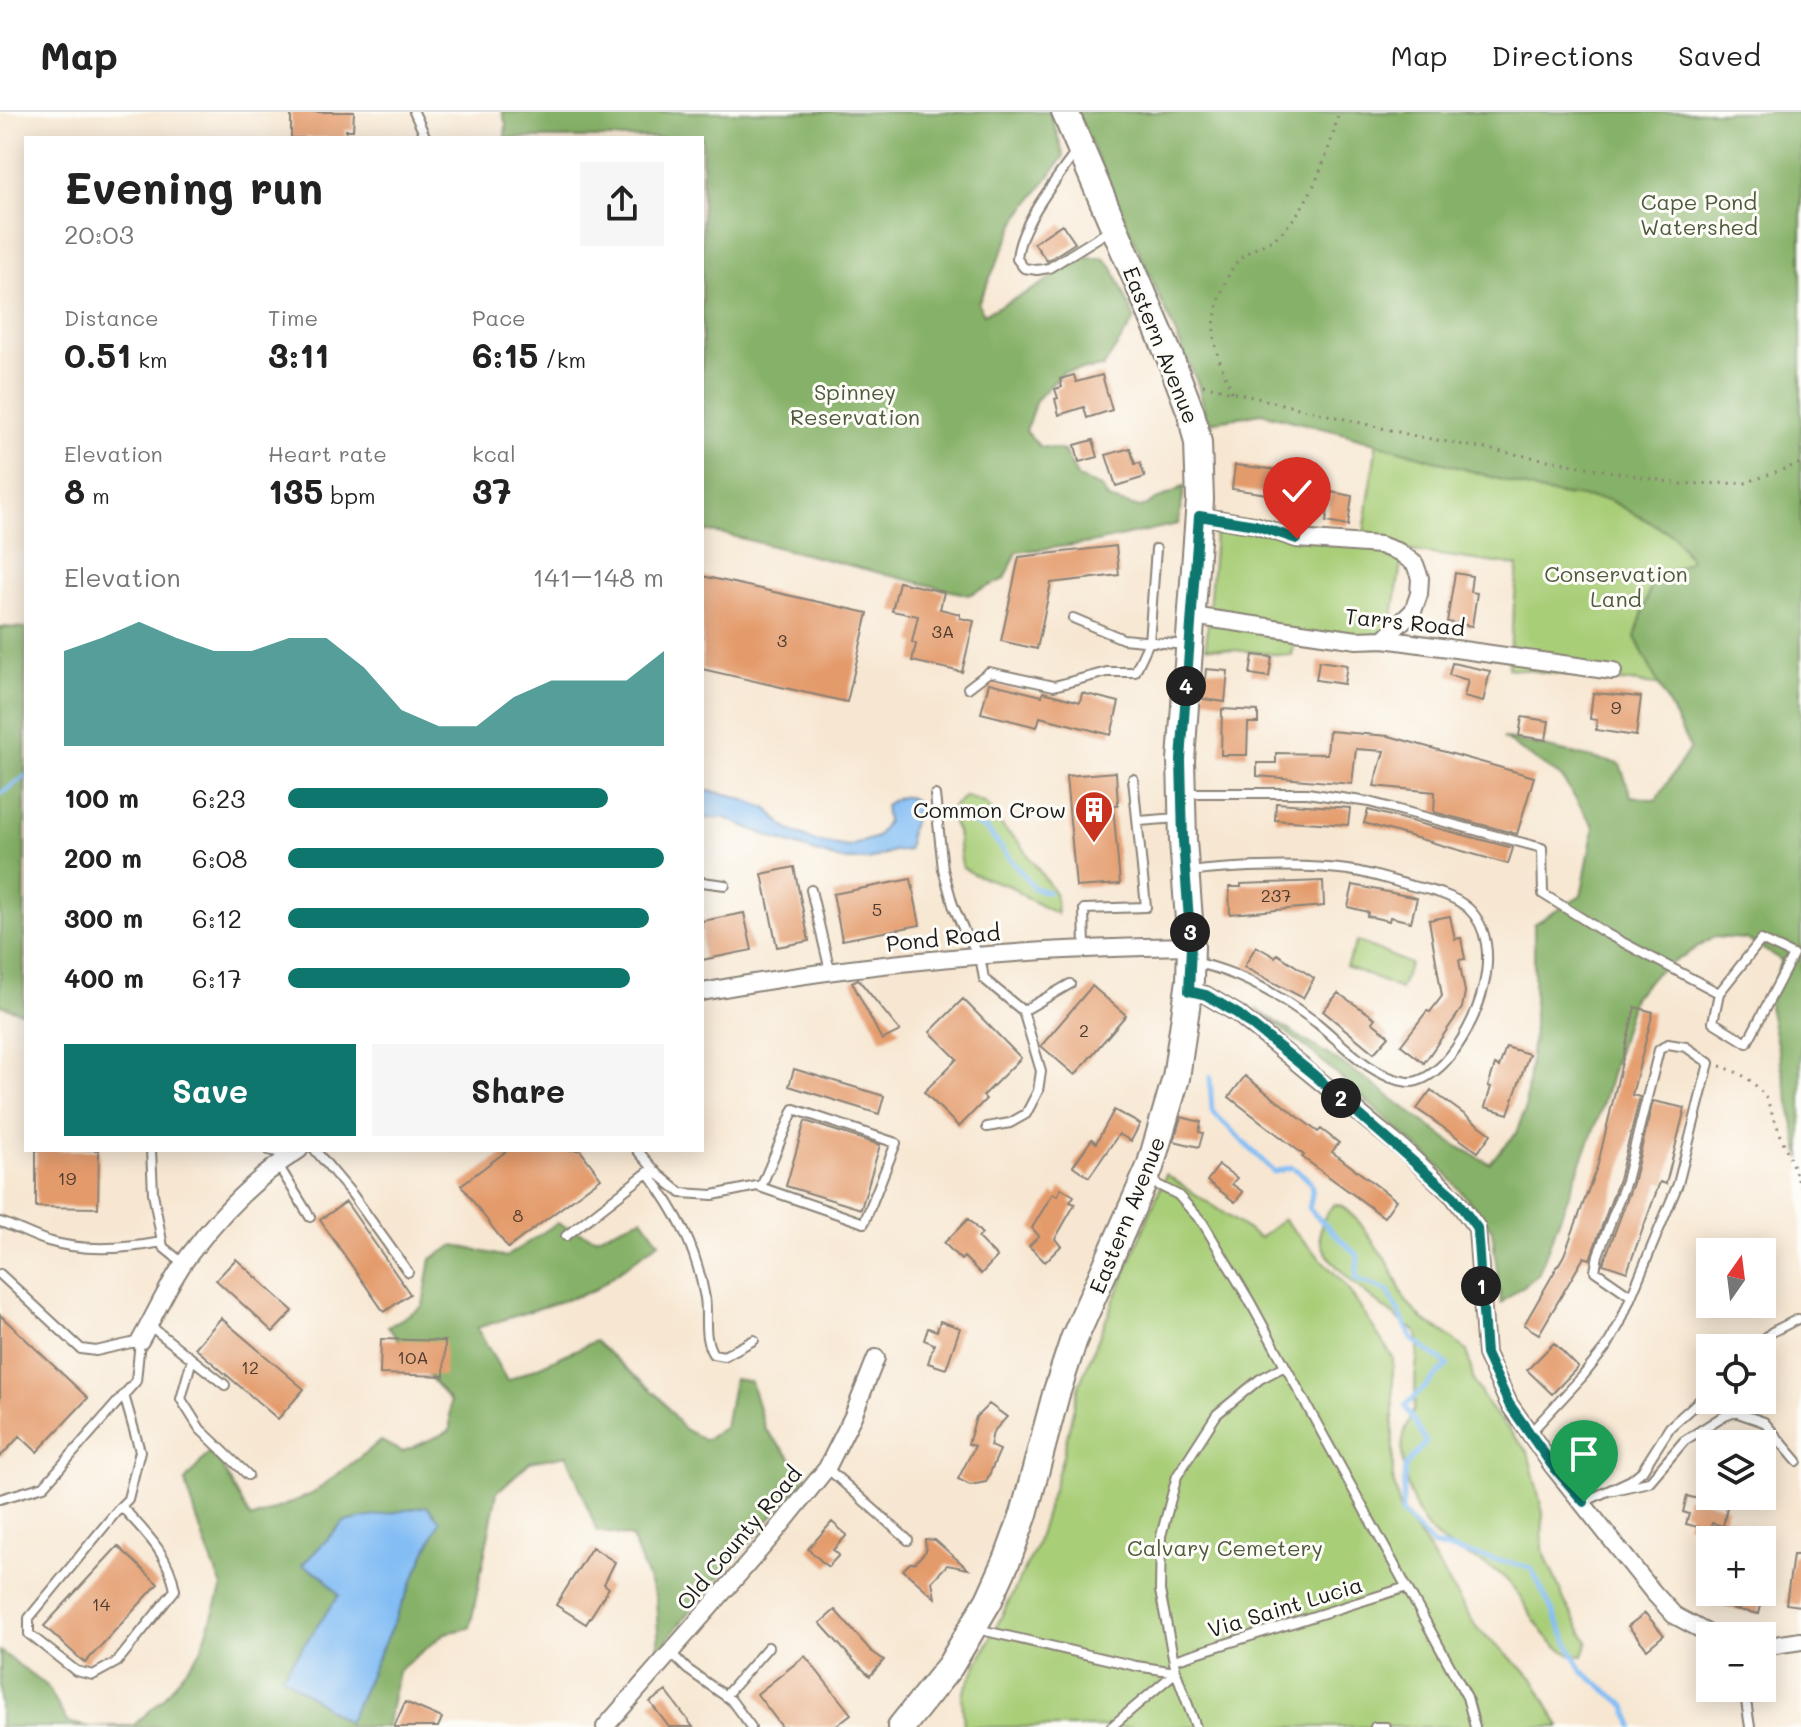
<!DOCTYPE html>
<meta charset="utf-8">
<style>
:root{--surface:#fff;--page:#f6f6f6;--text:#222;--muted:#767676;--line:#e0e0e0;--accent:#0f766e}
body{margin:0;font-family:Mali,sans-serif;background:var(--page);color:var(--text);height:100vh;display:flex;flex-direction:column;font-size:30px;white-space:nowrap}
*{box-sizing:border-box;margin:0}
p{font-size:26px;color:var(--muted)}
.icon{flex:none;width:44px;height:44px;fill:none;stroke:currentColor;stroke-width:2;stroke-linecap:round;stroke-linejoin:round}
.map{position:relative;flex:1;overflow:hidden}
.sheet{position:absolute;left:24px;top:24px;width:680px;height:1016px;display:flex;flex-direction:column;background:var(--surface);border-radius:0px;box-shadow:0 4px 20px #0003}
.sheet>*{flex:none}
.needle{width:52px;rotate:14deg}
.tools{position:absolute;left:1696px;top:1126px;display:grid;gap:16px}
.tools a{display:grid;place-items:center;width:80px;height:80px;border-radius:0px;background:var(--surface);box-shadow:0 4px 20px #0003;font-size:40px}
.pin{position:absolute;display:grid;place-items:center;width:68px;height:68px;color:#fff;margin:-82px -34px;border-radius:50% 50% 50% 0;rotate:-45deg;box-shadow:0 0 8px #0007}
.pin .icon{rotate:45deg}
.km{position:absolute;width:40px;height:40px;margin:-20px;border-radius:50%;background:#222;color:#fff;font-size:22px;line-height:40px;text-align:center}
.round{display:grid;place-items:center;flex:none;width:84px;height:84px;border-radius:0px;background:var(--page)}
.head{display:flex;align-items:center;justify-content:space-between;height:136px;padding:0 40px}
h1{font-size:44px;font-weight:800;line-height:60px}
.figures{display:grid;grid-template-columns:repeat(3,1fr);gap:12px;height:136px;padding:8px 40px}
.figures div{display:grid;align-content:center}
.figures b{font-size:34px;font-weight:800}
.figures small{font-size:22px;font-weight:400}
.figures p{font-size:22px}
.chart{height:224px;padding:16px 40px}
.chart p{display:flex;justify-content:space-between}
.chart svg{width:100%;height:144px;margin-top:8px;fill:var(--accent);opacity:.7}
.cta{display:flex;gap:16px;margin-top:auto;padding:16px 40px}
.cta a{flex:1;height:92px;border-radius:0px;background:var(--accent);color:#fff;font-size:32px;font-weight:800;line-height:92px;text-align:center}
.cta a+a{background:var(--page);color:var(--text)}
ul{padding:0 40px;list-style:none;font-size:26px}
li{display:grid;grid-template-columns:128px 96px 1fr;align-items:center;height:60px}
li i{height:20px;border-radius:10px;background:var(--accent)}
header{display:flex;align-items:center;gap:48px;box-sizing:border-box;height:112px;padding:0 40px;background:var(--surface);border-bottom:2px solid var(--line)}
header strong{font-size:38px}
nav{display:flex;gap:44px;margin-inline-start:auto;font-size:28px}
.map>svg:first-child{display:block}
</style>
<header>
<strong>Map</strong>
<nav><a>Map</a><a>Directions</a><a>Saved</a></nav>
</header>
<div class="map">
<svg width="1801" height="1615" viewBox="0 0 1801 1615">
<rect width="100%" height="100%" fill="#fdfcf7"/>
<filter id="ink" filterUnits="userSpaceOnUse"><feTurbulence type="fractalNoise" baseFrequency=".0125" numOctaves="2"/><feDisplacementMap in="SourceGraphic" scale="16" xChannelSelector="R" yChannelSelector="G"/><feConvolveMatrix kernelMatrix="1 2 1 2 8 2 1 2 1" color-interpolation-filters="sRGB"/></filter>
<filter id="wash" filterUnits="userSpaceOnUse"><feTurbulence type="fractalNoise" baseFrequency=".006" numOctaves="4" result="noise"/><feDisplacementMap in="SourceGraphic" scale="32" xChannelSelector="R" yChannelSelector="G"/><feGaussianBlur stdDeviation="1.8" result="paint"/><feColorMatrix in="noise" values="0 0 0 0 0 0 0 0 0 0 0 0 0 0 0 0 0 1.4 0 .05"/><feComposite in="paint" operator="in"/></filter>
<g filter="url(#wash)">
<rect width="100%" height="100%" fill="#f7e7d2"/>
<!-- green -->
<path fill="#a9ce78" stroke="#62754a" stroke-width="2" d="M1377,329L1654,387L1708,421L1718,580L1508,556L1518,454L1403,438L1388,537L1294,524L1292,544L1206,535L1216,410L1363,428Z
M966,684L986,692L1006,719L1019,730L1055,781L1057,802L1026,786L1012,775L973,762L962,755L957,719L947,699Z
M1357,829L1410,852L1400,877L1346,854Z
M1166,1062L1260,1126L1283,1107L1344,1171L1393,1246V1366L1400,1399L1423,1429L1476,1515L1533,1566L1560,1615H964L962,1583L1035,1437L1062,1347L1078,1276Z
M1335,1092L1342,1094L1359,1110L1390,1154L1405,1188L1424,1209L1444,1220L1467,1239L1474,1270L1489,1295L1528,1340L1543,1401L1542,1436L1565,1490L1588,1530L1583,1544C1547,1543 1531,1498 1512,1474C1489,1444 1444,1444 1424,1411C1409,1387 1398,1351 1404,1323C1405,1315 1411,1308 1413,1300C1417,1288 1414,1271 1416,1258C1417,1245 1420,1234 1417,1221C1393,1202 1324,1156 1320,1125C1319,1113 1326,1100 1335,1092Z"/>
<!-- forest -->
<path fill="#86b168" stroke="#516642" stroke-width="2" d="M502,0H1050L1064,44L1018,106L978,191L984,202L1030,179L1083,146H1104L1113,156L1135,207L1103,255L1064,260L1036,288L1026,319L1039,334L1064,339L1078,366L1101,375L1108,387L1140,396L1185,374L1178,412L1091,431L1017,440L1005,467L968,483L724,422L702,419V26H505L506,12Z
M1077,0H1801V1047L1769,894L1781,848L1746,827L1714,825L1656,861L1633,885L1600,1001L1538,1163L1501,1191L1492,1117L1444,1059L1313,941L1256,897L1366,967L1455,1033L1489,1051L1515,1023L1525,998L1534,915V812L1581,784L1594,715L1561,665L1503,626L1620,652L1631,684L1656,688L1690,636L1635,525L1652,470L1691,448L1672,422L1609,388L1546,381L1338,320L1261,301L1207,311L1198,272Z
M0,515L26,516L24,901L0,893Z
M642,1106L659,1130L593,1179L477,1216L507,1269L595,1229L660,1286L684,1317L705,1328L725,1315L734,1267L751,1270L765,1317L808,1365L701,1485L659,1538L656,1486L631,1425L597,1419L567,1343L530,1350L497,1380L470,1516L445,1521L398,1559L387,1615H0V1539L47,1574L67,1610L90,1615L133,1614L163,1587L201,1538L222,1475L205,1432L185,1369L212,1337L251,1407L312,1382L381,1329L402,1340L450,1319V1289L388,1215L423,1194L431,1147L455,1133L506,1145L557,1111L595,1126Z"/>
<!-- water -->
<path fill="#83bdf4" stroke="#506c88" stroke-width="2" d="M702,678L731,683L766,696L787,717L814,729L848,735L877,725L887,709L885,693C897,685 907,680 919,692C917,702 913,709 910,719C908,725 911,731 908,738L893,739L869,748H841L773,726L723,705L702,707Z
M427,1394L440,1409L348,1611L282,1564L339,1483L322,1463L302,1453L344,1410Z"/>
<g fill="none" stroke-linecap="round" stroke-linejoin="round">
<!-- stream -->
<path stroke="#83bdf4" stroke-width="5" d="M0,682L26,664
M952,702L987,718L1034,776L1048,780
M1210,965L1212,999L1274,1060L1292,1055C1314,1070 1315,1072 1309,1097L1358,1144L1356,1167L1387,1178L1413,1228L1448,1253L1405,1294L1426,1330L1405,1355L1402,1401L1432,1433L1531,1456L1582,1559L1626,1594L1633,1615"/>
</g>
<g id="blocks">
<!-- building -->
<path fill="#e49b6c" d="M291,0H354L353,18H346V26H291Z
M1062,112L1075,131L1047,149L1034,131Z
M1074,263L1076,270L1102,263L1112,298L1087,306L1084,295L1059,303L1055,287L1058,286L1055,277L1062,275L1060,267Z
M1093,328L1098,345L1079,350L1075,333Z
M1130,336L1135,352L1140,351L1145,365L1116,374L1106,343Z
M1235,353L1279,358L1275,383L1232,377Z
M1331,380L1352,384L1348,414L1326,410Z
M1116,434L1119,463L1051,471L1037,537L1001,529L1019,445Z
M1455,461L1472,464L1470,480L1477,481L1472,514L1447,510Z
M702,464L868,501L847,590L702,557Z
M899,470L944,480L940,497L960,502V506L974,509L962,560L912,549L916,532L912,530L918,504L892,499Z
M1253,543L1272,545L1269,565L1250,562Z
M1319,549L1347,553L1344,572L1316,568Z
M1452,551L1490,559L1483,590L1464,585L1468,568L1449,563Z
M1206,557L1228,559L1225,590L1203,587Z
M989,571L1042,584L1043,580L1080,590L1082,581L1119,590L1111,623L1040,605L1037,615L981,601Z
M1593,581L1641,585L1636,624L1596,618L1597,608L1590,607Z
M1222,597L1258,599V611H1248L1247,643H1221Z
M1522,605L1549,609L1546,628L1519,624Z
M1329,619L1389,624L1534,665L1517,722L1434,700L1435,680L1374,674L1384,639L1356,637L1352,672L1257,664V651H1276V641L1327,642Z
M1116,660L1118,693H1113L1120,772L1076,775L1066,664Z
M1276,691L1350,696L1348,713L1275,708Z
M1368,698L1513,736L1508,752L1364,711Z
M794,755L809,829L777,835L762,762Z
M911,767L920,813L842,828L833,782Z
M1323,769L1324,794L1230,802L1229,775H1241V772Z
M1353,773L1417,786L1411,810L1390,805L1389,809L1367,804L1368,800L1348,795Z
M744,801L752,838L702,848V809Z
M1450,804L1455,827L1461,826L1465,847L1459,848L1465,880L1462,896L1424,951L1401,933L1427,899L1430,900L1442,884L1429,808Z
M1256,834L1275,845L1277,842L1314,866L1303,886L1244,855Z
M858,867L900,919L882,928L852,870Z
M1092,874L1126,903L1075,963L1041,934Z
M1338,881L1375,906L1372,910L1389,924L1374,941L1323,899Z
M963,887L1021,946L983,984L986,987L959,1015L924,980L957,947L930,920Z
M1635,895L1653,900L1632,983L1640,985L1619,1067L1590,1147L1584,1145L1539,1222L1524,1213L1564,1143L1598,1052Z
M1506,935L1529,942L1508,1002L1485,995L1491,975L1488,974L1495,953L1499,955Z
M794,957L884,984L879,1002L789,974Z
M1245,964L1318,1020L1321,1017L1339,1031L1332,1040L1396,1088L1384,1105L1302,1045L1304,1043L1229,985Z
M1431,978L1491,1022L1478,1040L1417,997Z
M1653,989L1685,996L1666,1072L1660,1070L1627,1160L1603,1152L1633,1071Z
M1114,998L1140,1012L1131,1029L1119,1022L1089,1065L1073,1054L1092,1027L1096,1031Z
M1181,1005L1201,1010L1199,1020L1203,1021L1199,1035L1174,1029Z
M805,1009L880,1033L861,1097L786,1074Z
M36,1038H99L98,1096L36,1095Z
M508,1038H580L601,1066L508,1136L461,1073Z
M1219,1053L1237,1066L1232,1072L1243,1080L1235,1090L1207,1069Z
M1061,1076L1074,1084L1070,1090L1075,1092L1055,1127L1061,1134L1045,1150L1029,1134L1039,1124L1032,1116L1053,1081L1057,1084Z
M346,1090L410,1182L384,1200L320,1108Z
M968,1107L982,1122L978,1126L997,1145L981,1162L964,1145L961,1148L944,1131Z
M236,1147L293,1199L273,1220L216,1168Z
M0,1203L88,1286L37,1340L20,1324L0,1345Z
M221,1206L304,1277L278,1307L195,1236Z
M940,1209L960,1216L946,1257L928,1251L934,1232L924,1228L928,1216L937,1219Z
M381,1227L445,1229L444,1264L380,1262Z
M1554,1231L1578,1255L1552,1282L1527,1258Z
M989,1292L1007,1305L993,1320L990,1334L1000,1338L986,1370L970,1373L958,1367L975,1334L968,1332L976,1305Z
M1687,1384L1727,1395L1723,1414L1712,1411L1710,1418L1686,1412L1689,1402L1683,1400Z
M832,1410L847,1423L833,1438L839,1443L828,1455L808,1437Z
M925,1427L935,1428L968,1457L947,1453L932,1469L935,1486L903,1458L910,1451H915L926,1439Z
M118,1434L158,1472L85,1551L44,1514Z
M592,1435L615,1450L604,1472L609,1476L586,1512L556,1493Z
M1793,1443H1801V1494L1786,1492Z
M1722,1480H1764L1759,1502L1719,1494Z
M835,1498L871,1539L884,1548L870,1564L854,1549L820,1511Z
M1645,1501L1664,1523L1647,1537L1628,1514Z
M805,1544L851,1602L834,1615H782L757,1582Z
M666,1579L693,1615H669L650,1590Z
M405,1590L442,1606L438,1615H394Z"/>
</g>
</g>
<g filter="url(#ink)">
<use href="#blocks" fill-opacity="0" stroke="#8a8277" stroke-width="2"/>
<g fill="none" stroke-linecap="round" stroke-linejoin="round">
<!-- service casing -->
<g stroke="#8a8277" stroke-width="12">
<path id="service" d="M414,0L426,26
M1076,40C1056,68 1019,113 1017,147L1024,156L1037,158L1049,156L1112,117
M1073,506L1123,527L1185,533
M968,576L989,560L1054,574L1107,560H1135L1149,530L1156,437
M1186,681H1307L1369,690L1542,736L1543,782L1607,822L1719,881
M935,683L943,757L953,793L966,823L980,844L984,867L1023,899L1070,872
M1139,709L1178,706
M1190,760C1233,754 1311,752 1354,759C1373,762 1393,769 1412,774C1431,778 1453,783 1468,796C1509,835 1476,917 1444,951C1435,960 1422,971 1408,970C1372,966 1343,932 1317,911C1281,884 1237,859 1193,850
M702,770L725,773
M811,778L830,859
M1761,828L1793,843L1747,931L1713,910L1719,881Z
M1085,836L1084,797L1146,795L1133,667
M987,1015L1010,1011L1026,1002L1038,979L1041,959L1023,899
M151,1038L153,1081L163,1135L184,1152
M268,1038L290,1043
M315,1038L352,1082L408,1160
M637,1038L658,1062L681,1081L713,1083L757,1074L864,1111L896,1031L794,997L761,1075
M278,1053L310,1105
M648,1061C678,1102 696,1135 705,1186C708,1205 702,1224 713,1242L724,1244L754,1228
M1150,1069L1178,1083L1203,1111L1249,1188L1467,1585L1475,1615
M0,1110C16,1115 32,1124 48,1129C84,1140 125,1137 162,1130
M566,1124L652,1057
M0,1162L81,1237L96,1239L140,1229L136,1269L44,1374L0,1387
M149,1213L225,1273
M1753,1236L1772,1220L1798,1207
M192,1247L181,1287L200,1317L248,1363
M1530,1321L1582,1265L1607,1234L1620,1211L1678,1072L1709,951L1686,935L1668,932L1659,938L1626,1069L1598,1143L1595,1159L1631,1184
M827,1356L908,1428
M1609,1379L1649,1370L1684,1329L1720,1306L1735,1300L1764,1310L1797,1349
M1584,1390L1631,1368L1642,1359L1670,1315L1710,1279
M121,1394C145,1420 169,1442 175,1478L117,1550L93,1563L76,1559L29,1522V1506L121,1394L128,1387L140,1339L124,1283
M977,1517L1136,1554L1176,1560
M671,1541L687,1557L731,1588L751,1615
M1174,1548L1407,1475
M1744,1576L1750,1615
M725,1584L768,1535
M1111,1615L1176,1560
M1196,1615L1176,1560L1160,1479L1161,1424L1177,1364L1217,1302L1260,1267L1285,1254
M1375,1615H1386"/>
</g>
<!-- minor casing -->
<g stroke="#8a8277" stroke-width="20">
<path id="minor" d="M1199,404L1255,413L1297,427L1380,433L1399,440L1415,452L1420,466L1419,482L1413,499L1384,527
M1192,504L1357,528L1384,527L1613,559
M1189,879L1206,883L1238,902L1404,1038L1454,1085L1477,1116L1486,1242L1509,1292L1552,1353L1653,1480L1674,1503L1713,1524
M702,880C863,850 1027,836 1191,834
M140,1229C157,1199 172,1164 194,1137C223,1099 258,1064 299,1038
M1762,1535L1801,1529
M605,1615L773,1423L827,1356L853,1304L876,1246"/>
</g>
<!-- primary casing -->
<g stroke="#8a8277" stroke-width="30">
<path id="primary" d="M901,1615L950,1554L989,1488L1008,1446L1024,1402L1056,1282L1074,1227L1150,1055L1176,966L1190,868L1191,834L1183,729L1181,648L1200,388L1198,331L1191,301L1169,243L1065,0"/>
</g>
<!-- path -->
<path stroke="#8a8277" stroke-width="3" stroke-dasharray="2 6" stroke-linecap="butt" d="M1203,273L1415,324L1680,372L1745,371L1801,351
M1232,280C1215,239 1207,223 1222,179C1228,164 1231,154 1244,143C1255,135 1271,131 1281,121C1313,89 1328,43 1339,0
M1720,954C1742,961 1755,969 1767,988L1801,1075"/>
<!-- service -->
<use href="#service" stroke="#fff" stroke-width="8"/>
<!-- minor -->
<use href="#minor" stroke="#fff" stroke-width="16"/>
<!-- primary -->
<use href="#primary" stroke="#fff" stroke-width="26"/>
</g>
</g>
<g fill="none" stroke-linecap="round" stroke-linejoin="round" filter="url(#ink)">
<!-- route casing -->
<g stroke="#fff" stroke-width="16">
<path id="route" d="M1297,427L1255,413L1199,404L1181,648L1183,729L1191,834L1189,879L1206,883L1238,902L1314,963L1454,1085L1477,1116L1486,1242L1509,1292L1552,1353L1584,1390"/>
</g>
<!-- route -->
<use href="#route" stroke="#0f766e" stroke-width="10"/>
</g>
<!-- icons -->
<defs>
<g id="building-pin" transform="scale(2)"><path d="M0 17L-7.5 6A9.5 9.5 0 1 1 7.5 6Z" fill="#c8321e" stroke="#fdfcf7"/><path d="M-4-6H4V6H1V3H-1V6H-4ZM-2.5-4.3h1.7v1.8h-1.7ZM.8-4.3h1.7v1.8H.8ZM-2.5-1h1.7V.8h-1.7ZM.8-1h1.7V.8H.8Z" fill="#fff"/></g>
</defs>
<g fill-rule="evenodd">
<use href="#building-pin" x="1094" y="698"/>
</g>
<g text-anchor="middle" stroke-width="6" stroke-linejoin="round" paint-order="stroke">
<!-- number labels -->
<g font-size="18" fill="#4e3c30">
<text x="943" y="526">3A</text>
<text x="782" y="535">3</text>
<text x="1616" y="602">9</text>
<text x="1276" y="790">237</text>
<text x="877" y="804">5</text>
<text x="1084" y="925">2</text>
<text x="67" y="1073">19</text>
<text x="518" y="1110">8</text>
<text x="413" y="1252">10A</text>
<text x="250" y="1262">12</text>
<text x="101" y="1499">14</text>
</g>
<!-- park labels -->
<g font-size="22" fill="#4d5a3c" stroke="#fdfcf7">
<text x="1699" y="98">Cape Pond<tspan x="1699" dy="25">Watershed</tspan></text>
<text x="855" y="288">Spinney<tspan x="855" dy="25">Reservation</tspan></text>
<text x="1616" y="470">Conservation<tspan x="1616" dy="25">Land</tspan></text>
<text x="1225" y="1444">Calvary Cemetery</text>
</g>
<!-- street labels -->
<g font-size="22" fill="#1c1c1c" stroke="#fdfcf7">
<text transform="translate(1161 233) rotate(68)" y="8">Eastern Avenue</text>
<text transform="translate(1405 510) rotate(6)" y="8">Tarrs Road</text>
<text transform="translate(943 826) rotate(-6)" y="8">Pond Road</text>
<text transform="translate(1127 1103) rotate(-68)" y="8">Eastern Avenue</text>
<text transform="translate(739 1426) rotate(-50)" y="8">Old County Road</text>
<text transform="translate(1285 1495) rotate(-17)" y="8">Via Saint Lucia</text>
</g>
<!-- poi labels -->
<g font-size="22" fill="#1c1c1c" stroke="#fdfcf7" text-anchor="end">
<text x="1066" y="706">Common Crow</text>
</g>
</g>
</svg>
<div class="tools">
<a><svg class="needle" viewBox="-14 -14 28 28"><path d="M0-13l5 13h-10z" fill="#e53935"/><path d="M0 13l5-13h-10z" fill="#767676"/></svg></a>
<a><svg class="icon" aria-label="locate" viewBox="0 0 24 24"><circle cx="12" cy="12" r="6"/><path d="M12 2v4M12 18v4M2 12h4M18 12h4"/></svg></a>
<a><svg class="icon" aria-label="layers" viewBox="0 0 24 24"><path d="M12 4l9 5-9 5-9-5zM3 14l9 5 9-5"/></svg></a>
<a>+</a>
<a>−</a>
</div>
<div class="pin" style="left:1584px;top:1390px;background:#1e9e55"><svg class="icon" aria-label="arrive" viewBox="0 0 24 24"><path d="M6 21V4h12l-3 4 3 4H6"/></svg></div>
<div class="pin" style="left:1297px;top:427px;background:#d93025"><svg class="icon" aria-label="check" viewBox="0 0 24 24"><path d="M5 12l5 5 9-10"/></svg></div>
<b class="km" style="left:1481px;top:1174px">1</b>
<b class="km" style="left:1341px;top:986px">2</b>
<b class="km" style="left:1190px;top:820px">3</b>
<b class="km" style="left:1186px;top:574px">4</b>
<section class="sheet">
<div class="head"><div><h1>Evening run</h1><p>20:03</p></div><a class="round"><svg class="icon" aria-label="share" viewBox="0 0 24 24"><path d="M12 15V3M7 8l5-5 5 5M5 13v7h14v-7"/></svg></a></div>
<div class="figures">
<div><p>Distance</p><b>0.51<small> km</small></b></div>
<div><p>Time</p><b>3:11</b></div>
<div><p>Pace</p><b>6:15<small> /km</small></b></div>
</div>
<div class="figures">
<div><p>Elevation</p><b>8<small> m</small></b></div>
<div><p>Heart rate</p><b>135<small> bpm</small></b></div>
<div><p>kcal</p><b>37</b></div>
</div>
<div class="chart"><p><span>Elevation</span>141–148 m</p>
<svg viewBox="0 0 160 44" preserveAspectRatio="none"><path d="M0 44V15L10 11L20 6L30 11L40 15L50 15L60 11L70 11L80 20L90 33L100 38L110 38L120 29L130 24L140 24L150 24L160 15V44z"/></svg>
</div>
<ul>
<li><b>100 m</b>6:23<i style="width:85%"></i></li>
<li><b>200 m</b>6:08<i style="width:100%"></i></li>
<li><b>300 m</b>6:12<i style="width:96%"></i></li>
<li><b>400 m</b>6:17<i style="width:91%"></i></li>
</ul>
<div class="cta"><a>Save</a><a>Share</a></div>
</section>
</div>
